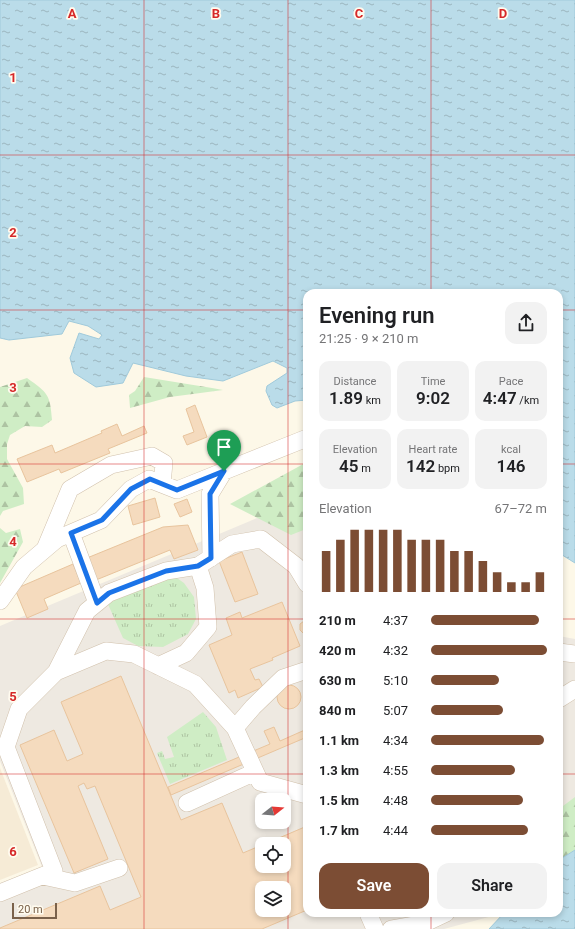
<!DOCTYPE html>
<meta charset="utf-8">
<style>
:root{--surface:#fff;--page:#f2f2f2;--text:#202124;--muted:#757577;--accent:#7c4d34}
body{margin:0;font-family:Roboto,sans-serif;background:var(--page);color:var(--text);height:100vh;display:flex;flex-direction:column;font-size:15px;white-space:nowrap}
*{box-sizing:border-box;margin:0}
p{font-size:13px;color:var(--muted)}
.icon{flex:none;width:22px;height:22px;fill:none;stroke:currentColor;stroke-width:2;stroke-linecap:round;stroke-linejoin:round}
.map{position:relative;flex:1;overflow:hidden}
.sheet{position:absolute;left:303px;top:289px;width:260px;height:628px;display:flex;flex-direction:column;background:var(--surface);border-radius:12px;box-shadow:0 2px 6px #0003}
.sheet>*{flex:none}
.needle{width:26px;rotate:73deg}
.tools{position:absolute;left:255px;top:793px;display:grid;gap:8px}
.tools a{display:grid;place-items:center;width:36px;height:36px;border-radius:8px;background:var(--surface);box-shadow:0 2px 6px #0003;font-size:20px}
.scale{position:absolute;left:12px;bottom:10px;width:45px;box-sizing:border-box;padding-left:4px;border:2px solid #7a614a;border-top:0;font-size:11px;line-height:14px;white-space:nowrap;color:#7a614a;-webkit-text-stroke:3px #fffbef;paint-order:stroke}
.pin{position:absolute;display:grid;place-items:center;width:34px;height:34px;color:#fff;margin:-41px -17px;border-radius:50% 50% 50% 0;rotate:-45deg;box-shadow:0 0 4px #0007}
.pin .icon{rotate:45deg}
.round{display:grid;place-items:center;flex:none;width:42px;height:42px;border-radius:12px;background:var(--page)}
.summary{display:flex;align-items:center;justify-content:space-between;height:68px;padding:0 16px}
h1{font-size:22px;font-weight:600;line-height:30px}
.metrics{display:grid;grid-template-columns:repeat(3,1fr);gap:6px;height:68px;padding:4px 16px}
.metrics div{display:grid;align-content:center;border-radius:10px;background:var(--page);text-align:center}
.metrics b{font-size:17px;font-weight:600}
.metrics small{font-size:11px;font-weight:400}
.metrics p{font-size:11px}
.chart{height:112px;padding:8px 16px}
.chart p{display:flex;justify-content:space-between}
.chart svg{width:100%;height:72px;margin-top:4px;stroke:var(--accent);stroke-width:6}
.primary-button{display:flex;gap:8px;margin-top:auto;padding:8px 16px}
.primary-button a{flex:1;height:46px;border-radius:12px;background:var(--accent);color:#fff;font-size:16px;font-weight:600;line-height:46px;text-align:center}
.primary-button a+a{background:var(--page);color:var(--text)}
ul{padding:0 16px;list-style:none;font-size:13px}
li{display:grid;grid-template-columns:64px 48px 1fr;align-items:center;height:30px}
li i{height:10px;border-radius:5px;background:var(--accent)}
.map>svg:first-child{display:block}
</style>
<div class="map">
<svg width="575" height="929" viewBox="0 0 575 929">
<defs>
<pattern id="grass-tufts" width="24" height="20" patternUnits="userSpaceOnUse"><rect width="24" height="20" fill="#cfedc5"/><path d="M3 7l-1-3M5 7V3M7 7l1-3M15 17l-1-3M17 17v-4M19 17l1-3" fill="none" stroke="#adc3a2"/></pattern>
<pattern id="forest-firs" width="22" height="20" patternUnits="userSpaceOnUse"><rect width="22" height="20" fill="#cfedc5"/><path d="M5 1l3.5 6h-7zM16 11l3.5 6h-7z" fill="#adc3a2"/></pattern>
<pattern id="water-ripples" width="26" height="14" patternUnits="userSpaceOnUse"><rect width="26" height="14" fill="#badce9"/><path d="M2 4q2-2 4 0t4 0M15 11q2-2 4 0t4 0" fill="none" stroke="#9cb6bf"/></pattern>
</defs>
<rect width="100%" height="100%" fill="#fdf8e8"/>
<!-- residential -->
<path fill="#f6ebd6" d="M0,768L38,865L0,880Z"/>
<!-- industrial -->
<path fill="#eee9e1" fill-rule="evenodd" d="M307,497V913H496V915L444,929H0V883L42,867L0,761V626ZM262,800H284V822H262ZM262,844H284V866H262ZM262,888H284V910H262Z
M559,636L575,639V822L559,832Z"/>
<!-- grass -->
<path fill="url(#grass-tufts)" d="M174,576L184,583L194,597L196,619L188,634L163,647L138,646L123,638L107,602Z
M203,712L216,727L227,760L170,784L157,753L162,751L165,759L174,757L167,737Z"/>
<!-- forest -->
<path fill="url(#forest-firs)" d="M144,377L212,388L223,390L170,397L130,408L129,395L135,391Z
M27,378C48,393 50,394 52,420L42,427L25,426L10,435L7,444V459L23,488L24,504L3,511L0,516V387Z
M307,462L306,529L291,535L230,504Z
M0,528L6,533L20,529L23,542L0,583Z
M575,797V850L559,860V809Z"/>
<!-- water -->
<path fill="url(#water-ripples)" stroke="#a0cadb" d="M0,0H575V563L559,553V293H307V400L295,401L277,408L272,405L266,391L267,386L287,373V368L273,361L223,381L186,376L133,363L123,383L96,387L74,373L70,358L79,333L99,339L102,335L88,326L69,321L62,334L9,340L0,338Z
M575,850V929H489L504,913H559V860Z"/>
<!-- building -->
<path fill="#f5dbbe" stroke="#e8c49d" fill-rule="evenodd" d="M195,405L207,437L187,445L183,436L194,432L186,409Z
M117,424L122,436L144,426L147,433L108,449L110,453L61,473L59,469L27,482L17,459L52,445L55,453L102,433L101,431Z
M155,498L160,517L133,525L128,506Z
M187,499L192,512L180,517L174,504Z
M188,525L198,550L174,559L170,550L96,580L87,558L163,527Z
M242,552L258,594L235,602L219,561Z
M73,564L81,583L44,599L48,609L27,618L15,589Z
M282,602L300,646L272,658L273,660L250,669L255,680L259,679L263,687L238,698L235,690L229,693L209,645L232,635L226,618L240,612L242,618Z
M304,621H307V634H304L300,630V624Z
M121,676L181,820L222,803L243,853L262,845V866H284V844H265L307,826V910L262,929H0V928L100,886L110,910L141,897L95,786L87,789L84,783L78,786L108,859L74,873L20,745L54,730L67,761L83,754L61,702ZM262,888H284V910H262Z
M277 697a12 12 0 1 1 24 0a12 12 0 1 1-24 0Z
M274,727L280,741L307,729V737L171,795L168,787L270,744L264,731Z"/>
<g fill="none" stroke-linecap="round" stroke-linejoin="round">
<!-- minor casing -->
<g stroke="#d1c1ac" stroke-width="18">
<path id="minor" d="M71,533L97,603
M45,549L70,489L111,465L152,456L164,463L162,484
M211,558L210,494L224,471
M198,566L232,544L261,539L296,566L307,584
M0,601L24,567L57,539L101,520L131,489L149,479L177,490L307,438
M559,652L575,654
M56,672L87,611L109,593L166,571L198,566L205,588L208,627L186,653L158,666
M559,699L575,689
M235,728L253,707L283,678L307,670
M187,803L255,772
M43,876L75,883L119,868
M0,893L54,871L6,747L19,709L56,672L106,651L134,654L195,684L235,728L260,782L307,795
M368,913L375,929
M391,929L425,923L446,913"/>
</g>
<!-- minor -->
<use href="#minor" stroke="#fff" stroke-width="17"/>
</g>
<g fill="none" stroke-linecap="round" stroke-linejoin="round">
<!-- route casing -->
<g stroke="#fff" stroke-width="8">
<path id="route" d="M224,471L210,494L211,558L198,566L166,571L109,593L97,603L71,533L102,520L131,489L150,479L177,490Z"/>
</g>
<!-- route -->
<use href="#route" stroke="#1a73e8" stroke-width="5"/>
</g>
<!-- grid -->
<path fill="none" stroke="#d62828" stroke-width="1" stroke-opacity="0.55" d="M144,0V929M288,0V929M431,0V293M0,155H575M0,310H307M559,310H575M0,464H307M559,464H575M0,619H307M559,619H575M0,774H307M559,774H575M431,913V929"/>
<g font-size="13" text-anchor="middle" font-weight="bold" fill="#d62828" stroke="#fffbef" stroke-width="3.5" stroke-linejoin="round" paint-order="stroke">
<text x="72" y="18">A</text>
<text x="216" y="18">B</text>
<text x="359" y="18">C</text>
<text x="503" y="18">D</text>
<text x="13" y="82">1</text>
<text x="13" y="237">2</text>
<text x="13" y="392">3</text>
<text x="13" y="546">4</text>
<text x="13" y="701">5</text>
<text x="13" y="856">6</text>
</g>
</svg>
<div class="tools">
<a><svg class="needle" viewBox="-14 -14 28 28"><path d="M0-13l5 13h-10z" fill="#e53935"/><path d="M0 13l5-13h-10z" fill="#757577"/></svg></a>
<a><svg class="icon" aria-label="locate" viewBox="0 0 24 24"><circle cx="12" cy="12" r="6"/><path d="M12 2v4M12 18v4M2 12h4M18 12h4"/></svg></a>
<a><svg class="icon" aria-label="layers" viewBox="0 0 24 24"><path d="M12 4l9 5-9 5-9-5zM3 14l9 5 9-5"/></svg></a>
</div>
<div class="scale">20 m</div>
<div class="pin" style="left:224px;top:471px;background:#1e9e55"><svg class="icon" aria-label="arrive" viewBox="0 0 24 24"><path d="M6 21V4h12l-3 4 3 4H6"/></svg></div>
<section class="sheet">
<div class="summary"><div><h1>Evening run</h1><p>21:25 · 9 × 210 m</p></div><a class="round"><svg class="icon" aria-label="share" viewBox="0 0 24 24"><path d="M12 15V3M7 8l5-5 5 5M5 13v7h14v-7"/></svg></a></div>
<div class="metrics">
<div><p>Distance</p><b>1.89<small> km</small></b></div>
<div><p>Time</p><b>9:02</b></div>
<div><p>Pace</p><b>4:47<small> /km</small></b></div>
</div>
<div class="metrics">
<div><p>Elevation</p><b>45<small> m</small></b></div>
<div><p>Heart rate</p><b>142<small> bpm</small></b></div>
<div><p>kcal</p><b>146</b></div>
</div>
<div class="chart"><p><span>Elevation</span>67–72 m</p>
<svg viewBox="0 0 160 44" preserveAspectRatio="none"><path d="M5 44V19M15 44V12M25 44V6M35 44V6M45 44V6M55 44V6M65 44V12M75 44V12M85 44V12M95 44V19M105 44V19M115 44V25M125 44V32M135 44V38M145 44V38M155 44V32"/></svg>
</div>
<ul>
<li><b>210 m</b>4:37<i style="width:93%"></i></li>
<li><b>420 m</b>4:32<i style="width:100%"></i></li>
<li><b>630 m</b>5:10<i style="width:59%"></i></li>
<li><b>840 m</b>5:07<i style="width:62%"></i></li>
<li><b>1.1 km</b>4:34<i style="width:97%"></i></li>
<li><b>1.3 km</b>4:55<i style="width:72%"></i></li>
<li><b>1.5 km</b>4:48<i style="width:79%"></i></li>
<li><b>1.7 km</b>4:44<i style="width:84%"></i></li>
</ul>
<div class="primary-button"><a>Save</a><a>Share</a></div>
</section>
</div>
